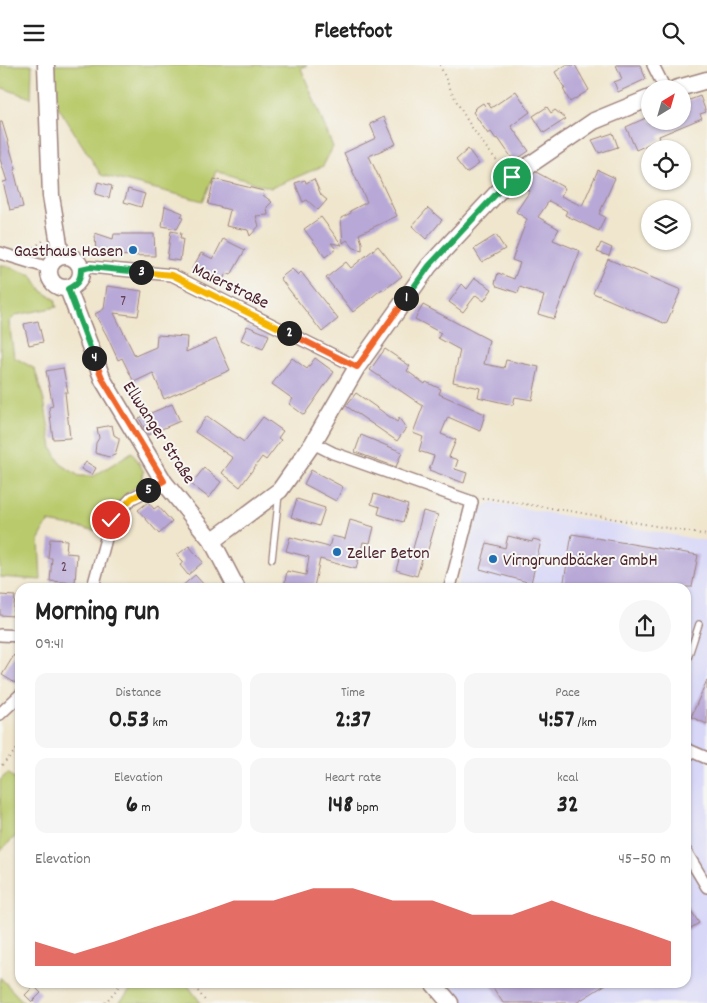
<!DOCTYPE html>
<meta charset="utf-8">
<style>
:root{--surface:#fff;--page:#f6f6f6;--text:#222;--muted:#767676;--accent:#d93025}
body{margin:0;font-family:Dekko,sans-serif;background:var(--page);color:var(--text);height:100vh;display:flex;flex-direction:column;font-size:19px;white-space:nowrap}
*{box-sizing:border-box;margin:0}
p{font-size:16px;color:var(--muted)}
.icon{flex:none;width:28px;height:28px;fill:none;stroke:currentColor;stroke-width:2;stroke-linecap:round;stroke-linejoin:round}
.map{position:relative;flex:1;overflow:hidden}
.sheet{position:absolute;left:15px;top:518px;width:676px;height:405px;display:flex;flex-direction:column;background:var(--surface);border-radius:15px;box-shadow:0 1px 4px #0004}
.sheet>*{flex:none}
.needle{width:32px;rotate:37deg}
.tools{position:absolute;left:641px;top:15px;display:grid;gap:10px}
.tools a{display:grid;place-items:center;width:50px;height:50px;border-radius:50%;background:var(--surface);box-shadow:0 1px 4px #0004;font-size:25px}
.pin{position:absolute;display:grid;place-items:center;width:42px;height:42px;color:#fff;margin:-21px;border:2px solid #fff;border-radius:50%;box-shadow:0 1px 5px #0007}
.km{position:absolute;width:25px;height:25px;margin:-12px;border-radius:50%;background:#222;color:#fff;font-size:14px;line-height:25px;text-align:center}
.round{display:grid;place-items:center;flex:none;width:52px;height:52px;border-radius:26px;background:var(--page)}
.headline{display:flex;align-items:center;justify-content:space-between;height:85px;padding:0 20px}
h1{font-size:28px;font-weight:700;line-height:38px}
.stats{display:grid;grid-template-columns:repeat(3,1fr);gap:8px;height:85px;padding:5px 20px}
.stats div{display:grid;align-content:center;border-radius:12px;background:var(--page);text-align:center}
.stats b{font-size:25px;font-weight:700}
.stats small{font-size:14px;font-weight:400}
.stats p{font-size:14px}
.chart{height:140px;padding:10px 20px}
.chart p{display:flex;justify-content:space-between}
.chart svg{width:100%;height:90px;margin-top:5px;fill:var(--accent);opacity:.7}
header{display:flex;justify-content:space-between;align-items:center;height:65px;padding:0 20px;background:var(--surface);font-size:22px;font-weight:700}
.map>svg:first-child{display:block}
</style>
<header><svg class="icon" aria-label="menu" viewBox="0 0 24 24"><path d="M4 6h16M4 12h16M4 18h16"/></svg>Fleetfoot<svg class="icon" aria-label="search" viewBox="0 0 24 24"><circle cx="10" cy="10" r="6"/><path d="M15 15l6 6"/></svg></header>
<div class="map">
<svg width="707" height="938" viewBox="0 0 707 938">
<rect width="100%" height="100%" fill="#f6f6f2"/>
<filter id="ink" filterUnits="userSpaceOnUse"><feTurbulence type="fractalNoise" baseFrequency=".02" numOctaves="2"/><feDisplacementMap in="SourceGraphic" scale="10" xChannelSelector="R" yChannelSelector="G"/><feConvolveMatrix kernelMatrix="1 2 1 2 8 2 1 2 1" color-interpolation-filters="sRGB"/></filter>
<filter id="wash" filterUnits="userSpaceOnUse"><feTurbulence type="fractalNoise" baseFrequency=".0096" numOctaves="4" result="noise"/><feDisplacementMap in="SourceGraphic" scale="20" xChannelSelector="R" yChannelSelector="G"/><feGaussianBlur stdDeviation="1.12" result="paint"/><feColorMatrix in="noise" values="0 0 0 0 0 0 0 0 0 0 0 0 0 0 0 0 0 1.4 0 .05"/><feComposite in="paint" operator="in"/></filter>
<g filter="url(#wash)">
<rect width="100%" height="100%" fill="#f0e6cd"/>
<!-- built -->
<path fill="#d8d7f8" d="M491,438L707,476V938H463L446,918H686V522H457L479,445Z"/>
<!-- green -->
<path fill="#b9ca6c" stroke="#82744c" d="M0,0H32L31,33L0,22Z
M53,0H307L301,3L333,82L323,101L271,123L216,106L203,136L101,110L59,43L54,41Z
M0,199L32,210L42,226L55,234L57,242L16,250L9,257L14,292L35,304L45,340L52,383L61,399L79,411H94L132,387L144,407C142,419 130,426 122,434C113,443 104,454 99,466L48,457L39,474L41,515L0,512Z
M8,708L20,719V767L0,786V715Z
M0,912L24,938H0Z
M136,918H186L201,938H119Z"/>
<g id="blocks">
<!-- building -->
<path fill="#b8a8d7" d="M566,0H575L589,25L570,37L563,24H565L555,7Z
M616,0H640L646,14L618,27L614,17L622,14Z
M516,26L530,47L511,61L529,86L514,96L498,73L496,74L491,67L488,69L473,47L475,45L474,44L483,38L485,41L488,38L491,43Z
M700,31L706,47L700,49L702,53L659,71L660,74L636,85L626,62L650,51V56H682V38Z
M547,42L551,48L555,45L566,54L544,68L533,51Z
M384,52L396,79L369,91L397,151L359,169L362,178V185L354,183L347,175L343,178L341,153L351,148L350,146L367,137L344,88L376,73L370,59Z
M0,57H2L16,104L14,105L23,142L10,145L3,117L7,116L0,94Z
M613,68L618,82L599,88L592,75Z
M468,84L479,99L466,108L456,95Z
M598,105L615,113L599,149L605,152L599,166L565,150L567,146L549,136L538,152L559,164L553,175L580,186L554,254L538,249L544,231L520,222L518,228L497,221L495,218L498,208L514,214L520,198L512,195L527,154L516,147L530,126L526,124L533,109L536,107L565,123L561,131L582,141Z
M214,114L264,126L263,130L272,137L267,142L268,150L256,151L259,161L250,171L248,165L226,161L230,145L208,139Z
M314,114L321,130L327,135L318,145L307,135L303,137L295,118L305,115L306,118Z
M98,117L112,121L109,133L95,129Z
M128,124L145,129L141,142L124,137Z
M165,141L183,148L181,152L183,153L177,164L162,161Z
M428,143L442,155L426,174L412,161Z
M321,152L342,180L331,178L336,184L325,192L304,164Z
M171,166L181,168L180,174H183L180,196L167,194Z
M95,168L113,174L114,169H154L155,191L96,190Z
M496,170L505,184L482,197L474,184Z
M223,174L245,185L231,210L226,208L221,219L192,204L201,188L213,194Z
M601,178L612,183L609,191L597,187Z
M378,181L402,211L383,226L382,224L353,247L326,213L346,197L351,203Z
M608,194L681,225L666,259L593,228Z
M292,204L298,210L301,207L338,254L322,267L280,213Z
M475,213L492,224L484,236L476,230L463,247L449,237L462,219L467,224Z
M107,221L142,226L138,251L114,248L135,291L156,282L157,270L187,272L186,287L216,274L230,305L164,334L153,308L134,317L122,293L118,295L107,271L95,249L104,244Z
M423,240L489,275L484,299L504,303L506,295L539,302L532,335L515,332L513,340L478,332L480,323L453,317L460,285L438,273L441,268L415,254Z
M38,256L43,277L29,280L24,259Z
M247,261L269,270L263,284L241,275Z
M385,284L410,301L407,306L425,319L426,317L441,324L439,329L485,349L480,366L448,352L441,369L456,375L449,392L458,395L455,404L467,408L464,418L429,405L434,391L419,386L423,372L413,368L423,341L370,305Z
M292,293L307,304L315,293L334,307L304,350L289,339L293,334L272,319Z
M63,303L68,327H65L70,373L53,374L49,342L53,341L46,306Z
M356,328L397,357L399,353L406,363L397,376L346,341Z
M172,339L180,356L148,370L139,353Z
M207,351L244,377L263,352L283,366L278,373L281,375L266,395L262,392L240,422L222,408L233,393L195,367Z
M112,360L114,370L119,373V376L115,390L109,392L95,388L96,378L99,373L97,363Z
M361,370L402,387L396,402L355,387Z
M86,397L96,403L92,410L81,404Z
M204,403L221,417L209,433L191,419Z
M311,405L343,422L336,436L304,419Z
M374,429L408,440L403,457L378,449L380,442L371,439Z
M297,434L325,443L319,461L291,452Z
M148,437L154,444L158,441L172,457L159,469L138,445Z
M423,446L438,450L427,488L424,487L417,511L396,505L401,488L411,491Z
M350,455L374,462L370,478L363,477L356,504L320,494L314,522H284L287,506L306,510L309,492L286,486L290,472L329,482L332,471L345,474Z
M572,469L698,490L692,522H563Z
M508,471L532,477L533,474L541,476L531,518L480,504L487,478L505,483Z
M50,474L67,475L66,488L77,489L75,518L50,516L52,493H48Z
M189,481L203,497L188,510L180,500L184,497L177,490Z
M195,510L206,522H181Z
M0,530L15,531L13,551L0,550Z
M14,590L20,594V609L15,618L2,610Z
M707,615V659L691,652Z
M686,838L699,858L686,866Z
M490,918H608L576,938H503Z
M34,921L41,928L32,937L25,930Z"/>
</g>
</g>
<g filter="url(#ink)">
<use href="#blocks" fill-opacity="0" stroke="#9d827c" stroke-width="1"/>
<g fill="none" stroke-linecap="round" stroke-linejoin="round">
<!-- lane casing -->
<g stroke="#9d827c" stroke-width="8">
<path id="lane" d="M272,494L279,429
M686,599L699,559"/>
</g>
<!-- street casing -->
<g stroke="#9d827c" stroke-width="14">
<path id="street" d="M653,0L665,24
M0,188L49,203
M81,204L90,202L172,210L357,302
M313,378L333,388L472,437L450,522
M93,522L111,455L132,433L164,417
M0,570L20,571
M0,649L20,630
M686,684L707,693
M686,787L707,822"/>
</g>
<!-- secondary casing -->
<g stroke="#9d827c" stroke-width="19">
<path id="secondary" d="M46,0L51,131L61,191
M675,24L707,15
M49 207a16 16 0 1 1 32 0a16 16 0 1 1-32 0Z
M68,224L103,315L164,417L212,476L236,522
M212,476L280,425L313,378L357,302L429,201L512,112L594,56L650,33
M433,918L450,938"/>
</g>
<!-- path -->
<path stroke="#9d827c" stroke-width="2" stroke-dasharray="1 4" stroke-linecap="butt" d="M440,0C455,38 476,74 504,103
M33,187V183L44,175
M482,434L486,433L570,446L707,470
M2,700L20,681
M192,918L207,938
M105,938L117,924L120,918"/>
<!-- lane -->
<use href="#lane" stroke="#fff" stroke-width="5.5"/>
<!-- street -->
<use href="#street" stroke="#fff" stroke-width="11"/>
<!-- secondary -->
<use href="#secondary" stroke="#fff" stroke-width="16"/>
</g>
</g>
<g fill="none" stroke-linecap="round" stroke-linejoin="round" filter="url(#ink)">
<!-- split-1 casing -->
<g stroke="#fff" stroke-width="10">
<path id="split-1" d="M406,233L429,201L512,112"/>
</g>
<!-- split-2 casing -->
<g stroke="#fff" stroke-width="10">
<path id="split-2" d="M289,268L357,302L406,233"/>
</g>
<!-- split-3 casing -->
<g stroke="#fff" stroke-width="10">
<path id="split-3" d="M141,207L172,210L289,268"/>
</g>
<!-- split-4 casing -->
<g stroke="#fff" stroke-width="10">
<path id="split-4" d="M94,293L68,224C78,219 81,214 81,204L90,202L141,207"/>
</g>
<!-- split-5 casing -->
<g stroke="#fff" stroke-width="10">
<path id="split-5" d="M94,293L103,315L164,416L148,425"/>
</g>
<!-- split-6 casing -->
<g stroke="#fff" stroke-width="10">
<path id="split-6" d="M111,455L132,433L148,425"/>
</g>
<!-- split-1 -->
<use href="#split-1" stroke="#22a559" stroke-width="6"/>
<!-- split-2 -->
<use href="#split-2" stroke="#f0652b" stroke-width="6"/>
<!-- split-3 -->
<use href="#split-3" stroke="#f5b400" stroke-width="6"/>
<!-- split-4 -->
<use href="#split-4" stroke="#22a559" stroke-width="6"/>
<!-- split-5 -->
<use href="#split-5" stroke="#f0652b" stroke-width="6"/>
<!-- split-6 -->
<use href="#split-6" stroke="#f5b400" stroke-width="6"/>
</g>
<!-- markers -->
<g fill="#1f6fb2" stroke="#f6f6f2" stroke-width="2">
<circle cx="133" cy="185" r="5"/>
<circle cx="337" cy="487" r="5"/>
<circle cx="493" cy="494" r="5"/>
</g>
<g text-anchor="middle" stroke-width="4" stroke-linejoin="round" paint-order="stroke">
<!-- number labels -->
<g font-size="15" fill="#664156">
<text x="123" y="240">7</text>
<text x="64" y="506">2</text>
</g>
<!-- poi labels -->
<g font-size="18" fill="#4a1f2b" stroke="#f6f6f2" text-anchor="start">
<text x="123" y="191" text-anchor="end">Gasthaus Hasen</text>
<text x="347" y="493">Zeller Beton</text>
<text x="503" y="500">Virngrundbäcker GmbH</text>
</g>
<!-- street labels -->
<g font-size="18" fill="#4a1f2b" stroke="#f6f6f2">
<text transform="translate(231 220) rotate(26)" y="6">Maierstraße</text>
<text transform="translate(160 367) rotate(57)" y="6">Ellwanger Straße</text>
</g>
</g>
</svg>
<div class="tools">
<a><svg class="needle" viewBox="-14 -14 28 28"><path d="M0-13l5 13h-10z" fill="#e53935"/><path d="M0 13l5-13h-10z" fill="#767676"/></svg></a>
<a><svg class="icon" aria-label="locate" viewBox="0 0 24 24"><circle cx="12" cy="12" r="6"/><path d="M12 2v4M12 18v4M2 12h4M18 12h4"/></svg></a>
<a><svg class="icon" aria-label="layers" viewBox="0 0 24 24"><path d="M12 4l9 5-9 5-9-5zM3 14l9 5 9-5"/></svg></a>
</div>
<div class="pin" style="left:512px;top:112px;background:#1e9e55"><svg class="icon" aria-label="arrive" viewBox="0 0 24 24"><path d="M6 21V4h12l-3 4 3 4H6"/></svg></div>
<div class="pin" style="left:111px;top:455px;background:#d93025"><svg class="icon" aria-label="check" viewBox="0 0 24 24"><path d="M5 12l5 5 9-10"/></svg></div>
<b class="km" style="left:406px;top:233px">1</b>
<b class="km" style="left:289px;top:268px">2</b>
<b class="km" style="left:141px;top:207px">3</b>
<b class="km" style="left:94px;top:293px">4</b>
<b class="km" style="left:148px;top:425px">5</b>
<section class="sheet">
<div class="headline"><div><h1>Morning run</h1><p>09:41</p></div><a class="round"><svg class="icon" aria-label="share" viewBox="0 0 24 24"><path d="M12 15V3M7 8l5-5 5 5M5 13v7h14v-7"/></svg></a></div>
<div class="stats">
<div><p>Distance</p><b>0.53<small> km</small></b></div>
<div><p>Time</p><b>2:37</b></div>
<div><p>Pace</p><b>4:57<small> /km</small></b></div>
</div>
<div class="stats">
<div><p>Elevation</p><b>6<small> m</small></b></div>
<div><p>Heart rate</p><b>148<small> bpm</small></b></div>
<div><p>kcal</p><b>32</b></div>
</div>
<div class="chart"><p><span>Elevation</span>45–50 m</p>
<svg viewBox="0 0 160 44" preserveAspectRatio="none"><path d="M0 44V32L10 38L20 32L30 25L40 19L50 12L60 12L70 6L80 6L90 12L100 12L110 19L120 19L130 12L140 19L150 25L160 32V44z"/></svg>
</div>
</section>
</div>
